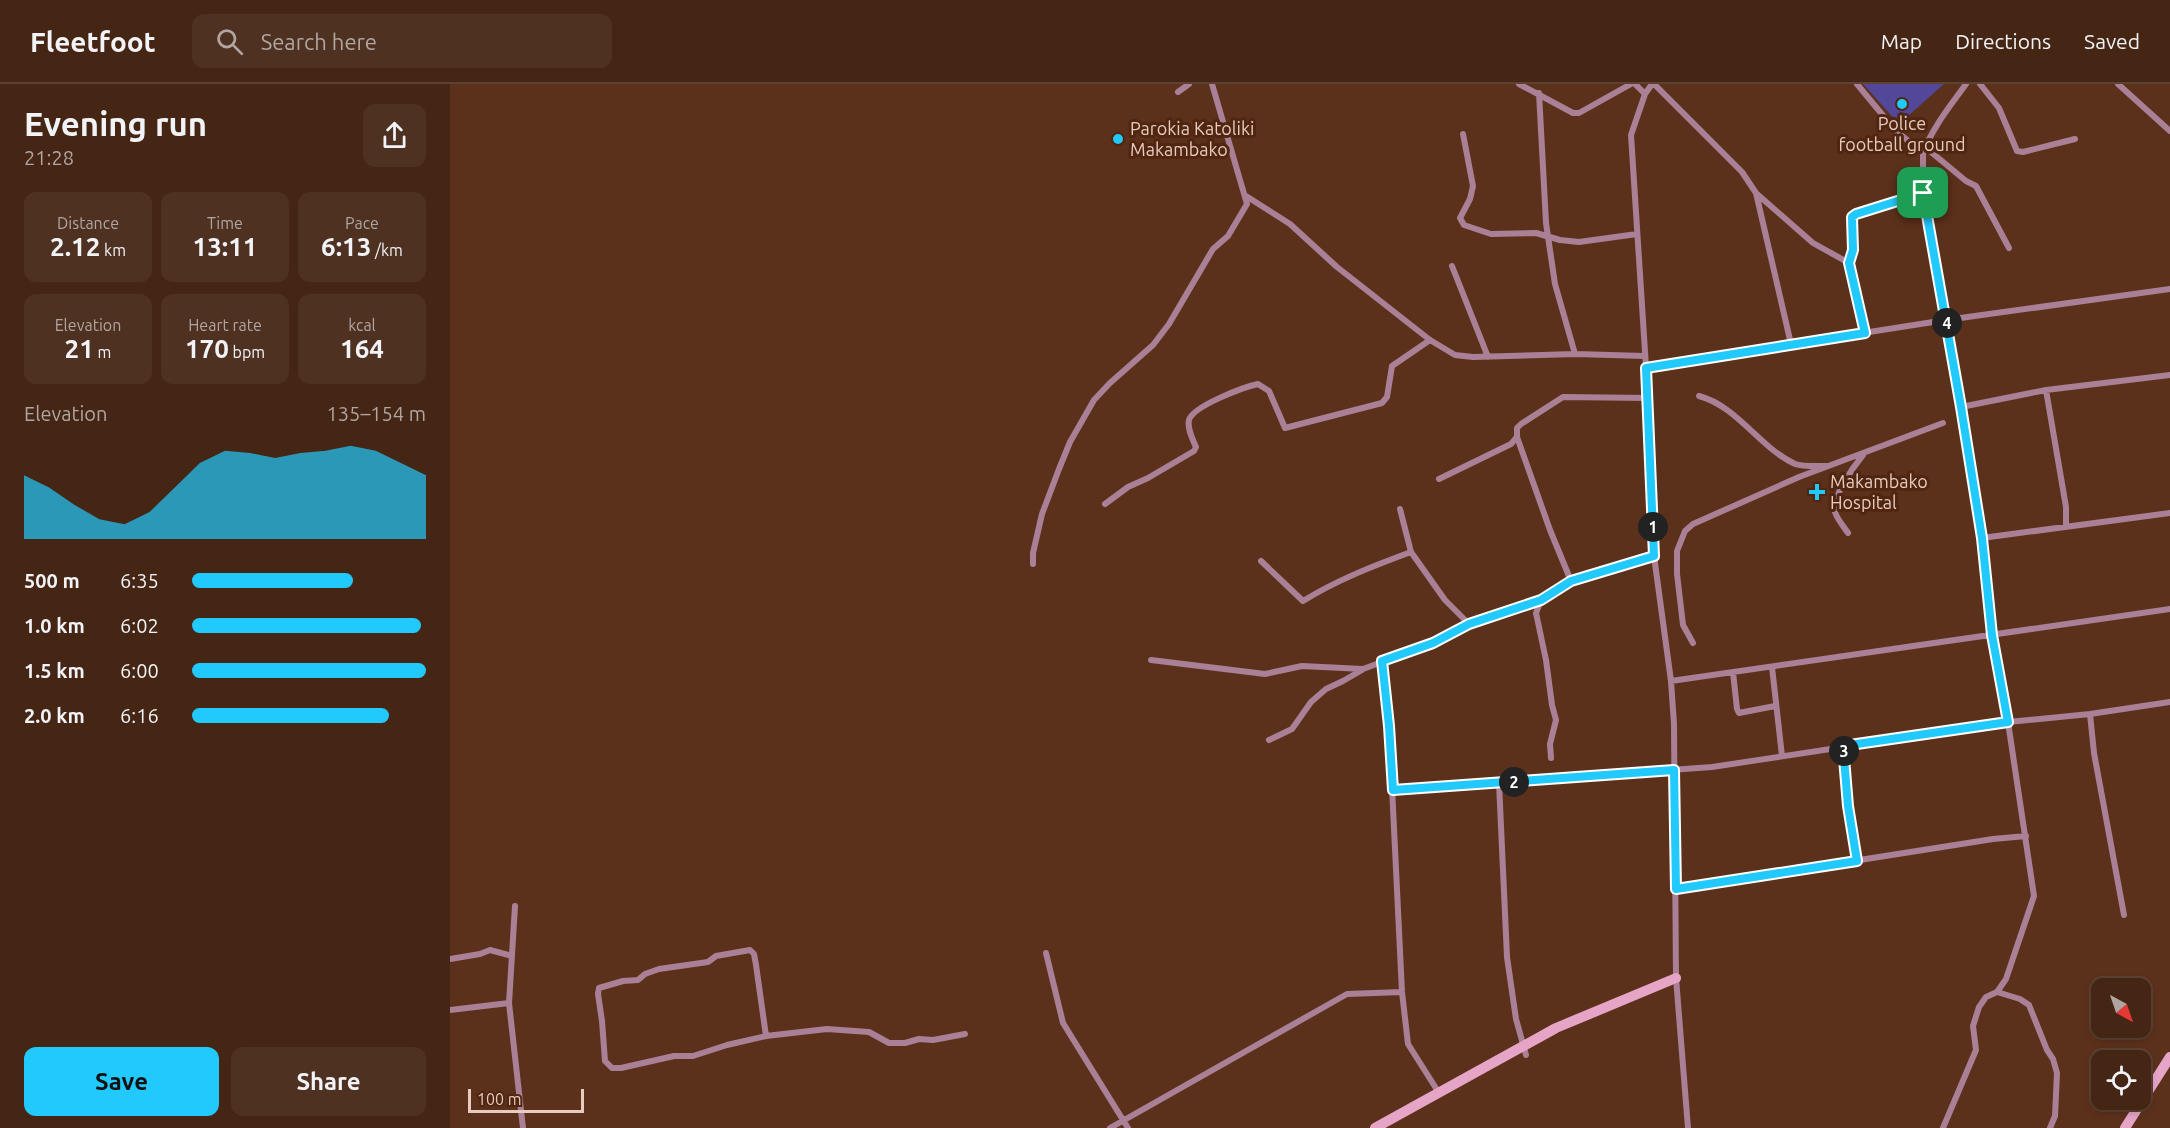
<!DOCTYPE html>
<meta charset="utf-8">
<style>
:root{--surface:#452514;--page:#4f3122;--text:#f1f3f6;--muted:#b0a5a0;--line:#5d4234;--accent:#22c9fd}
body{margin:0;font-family:Ubuntu,sans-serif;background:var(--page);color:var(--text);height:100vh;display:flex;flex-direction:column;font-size:22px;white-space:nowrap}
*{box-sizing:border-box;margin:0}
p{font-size:20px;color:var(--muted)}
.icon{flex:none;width:33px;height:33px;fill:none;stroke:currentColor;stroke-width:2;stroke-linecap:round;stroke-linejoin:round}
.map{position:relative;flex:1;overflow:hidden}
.panel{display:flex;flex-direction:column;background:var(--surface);width:450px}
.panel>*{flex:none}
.needle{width:39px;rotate:140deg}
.controls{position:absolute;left:1641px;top:894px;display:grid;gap:12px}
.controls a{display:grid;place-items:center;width:60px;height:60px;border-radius:12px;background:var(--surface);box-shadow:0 3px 9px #0003,0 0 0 2px var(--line);font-size:30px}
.scale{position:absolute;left:18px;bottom:15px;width:116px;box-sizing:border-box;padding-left:6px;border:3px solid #e7cbbf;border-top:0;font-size:16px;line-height:21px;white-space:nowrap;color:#e7cbbf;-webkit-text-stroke:4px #502611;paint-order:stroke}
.pin{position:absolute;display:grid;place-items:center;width:51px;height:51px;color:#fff;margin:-26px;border-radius:12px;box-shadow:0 3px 9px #0006}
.km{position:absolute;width:30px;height:30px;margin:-15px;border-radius:50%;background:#222;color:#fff;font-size:16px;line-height:30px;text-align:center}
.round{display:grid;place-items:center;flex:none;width:63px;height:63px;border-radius:12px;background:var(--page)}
.overview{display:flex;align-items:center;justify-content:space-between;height:102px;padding:0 24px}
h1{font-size:33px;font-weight:600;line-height:45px}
.metrics{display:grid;grid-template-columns:repeat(3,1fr);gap:9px;height:102px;padding:6px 24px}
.metrics div{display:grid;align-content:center;border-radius:12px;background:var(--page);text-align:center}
.metrics b{font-size:26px;font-weight:600}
.metrics small{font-size:16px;font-weight:400}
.metrics p{font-size:16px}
.chart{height:168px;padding:12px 24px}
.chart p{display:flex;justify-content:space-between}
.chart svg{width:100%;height:108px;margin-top:6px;fill:var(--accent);opacity:.7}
.button{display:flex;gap:12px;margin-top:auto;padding:12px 24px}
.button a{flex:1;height:69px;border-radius:12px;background:var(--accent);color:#111;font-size:24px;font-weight:600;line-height:69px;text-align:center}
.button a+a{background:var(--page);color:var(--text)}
ul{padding:0 24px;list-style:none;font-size:20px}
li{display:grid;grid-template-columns:96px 72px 1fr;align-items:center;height:45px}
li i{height:15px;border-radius:8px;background:var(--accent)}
header{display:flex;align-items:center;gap:36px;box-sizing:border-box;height:84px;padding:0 30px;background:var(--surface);border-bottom:2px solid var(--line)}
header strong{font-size:28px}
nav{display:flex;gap:33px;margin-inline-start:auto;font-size:21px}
.search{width:420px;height:54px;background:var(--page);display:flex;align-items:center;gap:15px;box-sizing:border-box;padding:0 21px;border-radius:12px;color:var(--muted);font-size:22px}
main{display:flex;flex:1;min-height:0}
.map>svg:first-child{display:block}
</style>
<header>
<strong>Fleetfoot</strong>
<div class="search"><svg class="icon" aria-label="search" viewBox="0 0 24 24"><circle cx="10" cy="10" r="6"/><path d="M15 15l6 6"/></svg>Search here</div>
<nav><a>Map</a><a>Directions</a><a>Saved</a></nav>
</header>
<main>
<section class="panel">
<div class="overview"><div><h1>Evening run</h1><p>21:28</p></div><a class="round"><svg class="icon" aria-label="share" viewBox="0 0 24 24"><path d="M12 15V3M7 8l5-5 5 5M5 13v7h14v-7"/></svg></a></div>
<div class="metrics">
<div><p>Distance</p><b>2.12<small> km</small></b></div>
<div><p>Time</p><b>13:11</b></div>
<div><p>Pace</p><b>6:13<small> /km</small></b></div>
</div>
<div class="metrics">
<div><p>Elevation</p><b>21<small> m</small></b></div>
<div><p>Heart rate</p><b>170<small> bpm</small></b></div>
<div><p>kcal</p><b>164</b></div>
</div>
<div class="chart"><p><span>Elevation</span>135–154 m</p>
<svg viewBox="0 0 160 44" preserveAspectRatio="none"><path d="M0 44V18L10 23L20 30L30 36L40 38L50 33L60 23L70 13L80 8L90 9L100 11L110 9L120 8L130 6L140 8L150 13L160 18V44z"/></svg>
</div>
<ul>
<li><b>500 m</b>6:35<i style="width:69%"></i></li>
<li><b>1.0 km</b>6:02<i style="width:98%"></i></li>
<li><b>1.5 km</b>6:00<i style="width:100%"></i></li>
<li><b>2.0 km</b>6:16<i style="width:84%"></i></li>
</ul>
<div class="button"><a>Save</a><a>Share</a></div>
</section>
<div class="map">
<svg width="1720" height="1044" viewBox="0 0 1720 1044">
<rect width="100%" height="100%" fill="#5c311b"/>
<!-- green -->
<path fill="#524798" d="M1413,0H1494L1449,40Z"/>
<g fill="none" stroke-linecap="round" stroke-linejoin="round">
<!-- street -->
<path stroke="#aa8096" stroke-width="6" d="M1069,0L1123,29H1129L1181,0
M1185,0L1195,10
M1202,0L1195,10L1181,51L1198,314L1204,472L1221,597L1224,640L1226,894L1238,1044
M1204,0L1292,88L1306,109L1341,260
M1407,0L1445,46L1473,69
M1530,0L1549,24L1567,67L1573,68L1625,55
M1668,0L1720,47
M728,8L739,0
M1089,9L1096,139L1105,200L1125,270
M1013,50L1023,102L1020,115L1010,134L1014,141L1041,150L1086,149L1110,156L1129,158L1187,150
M1475,63L1516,97L1526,102L1559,164
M1307,110L1363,159L1399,179L1415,249
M796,112L840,140L887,183L980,256L1005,271L1023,273L1125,270L1195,272
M1399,179C1405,162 1398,143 1404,131L1473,109
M1002,182L1038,273
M1196,283L1496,236L1720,205
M1596,306L1616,423V443
M1249,312C1287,322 1310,364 1345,380C1354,383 1369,382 1378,382
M1511,323L1596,306L1720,291
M1067,353L1100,446L1121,497
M989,395L1061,360L1067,353V344L1071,340L1113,313L1198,314
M655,420L678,403L698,394L744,367L746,363C743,356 737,345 739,336C743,322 794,303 808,300L819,307L835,344L932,319L937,313L942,282L980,256
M950,425L961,468L995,516L1019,540
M1398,449C1394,443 1387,435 1385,428C1381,414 1404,382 1413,371
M1532,454L1720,429
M811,477L853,517C887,496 923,482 961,468
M583,480V469L592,430L609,385L620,358L644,316L660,299L703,261L719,240L763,165L778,152L797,120L762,0
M1091,516L1086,529L1096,576L1102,621L1106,636L1100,660L1101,674
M1243,559L1233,541L1227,490V467L1235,447L1243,440L1349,393L1493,339
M701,576L815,590L852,582L913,585L983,559L1019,540L1091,516L1121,497L1204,472
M932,577L939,642L952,908L958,960L989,1009
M1322,583L1332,672
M1283,588L1287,625L1289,629L1325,622
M1221,597L1720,525
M1640,630L1644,669L1674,831
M819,656L842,645L861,618L876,605L893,597L912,586
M1393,662L1398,722L1407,777
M1049,699L1057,873L1066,935L1076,971
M943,706L1262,683L1558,638L1640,630L1720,618
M1226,805L1543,755L1576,752
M65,822L59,919L73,1044
M596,869L613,939L678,1044
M0,875L30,870L40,866L62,872
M1547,908L1570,915L1579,921L1597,966L1603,975L1607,989L1605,1032L1600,1044
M0,926L59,919
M316,952L277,961L243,972H224L171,984H162L155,977L152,937L148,910L149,904L173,897L188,896L195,890L209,885L258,878L266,872L300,866L304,870L306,881L316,952L377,945L419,948L439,959H455L469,955L483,956L515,950
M660,1044L897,910L952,908
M1493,1044L1526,966L1523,942L1529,923L1536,913L1547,908L1556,895L1584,812L1558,638L1542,551L1532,454L1511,323L1473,109V69C1482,44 1501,21 1516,0"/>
<!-- secondary -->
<path stroke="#e6a5c7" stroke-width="10" d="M925,1044L1106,944L1226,894
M1675,1044L1720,973"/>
</g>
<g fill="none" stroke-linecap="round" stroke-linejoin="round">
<!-- route casing -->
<g stroke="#fff" stroke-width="12">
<path id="route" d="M1473,109L1511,323L1532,454L1542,551L1558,638L1393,662L1398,722L1407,777L1226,805L1224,686L943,706L939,642L932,577L983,559L1019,540L1091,516L1121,497L1204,472L1196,284L1415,249L1399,179L1403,166L1402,133L1406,130Z"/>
</g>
<!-- route -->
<use href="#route" stroke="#22c9fd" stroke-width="8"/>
</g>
<!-- markers -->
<g fill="#22c9fd" stroke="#502611" stroke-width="2">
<circle cx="1452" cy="20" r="6"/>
<circle cx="668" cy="55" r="6"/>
<path d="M1364 399h6v6h6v6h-6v6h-6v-6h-6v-6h6z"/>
</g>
<g text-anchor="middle" stroke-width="6" stroke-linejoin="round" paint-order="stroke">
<!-- poi labels -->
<g font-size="18" fill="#e7cbbf" stroke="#502611" text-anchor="start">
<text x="1452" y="46" text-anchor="middle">Police<tspan x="1452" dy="21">football ground</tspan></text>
<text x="680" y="51">Parokia Katoliki<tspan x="680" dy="21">Makambako</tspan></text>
<text x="1380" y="404">Makambako<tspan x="1380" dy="21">Hospital</tspan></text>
</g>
</g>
</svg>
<div class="controls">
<a><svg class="needle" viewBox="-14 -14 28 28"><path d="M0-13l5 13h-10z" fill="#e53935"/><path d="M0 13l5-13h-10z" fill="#b0a5a0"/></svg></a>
<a><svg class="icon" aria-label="locate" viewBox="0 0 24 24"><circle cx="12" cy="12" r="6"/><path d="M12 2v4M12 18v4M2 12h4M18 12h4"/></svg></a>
</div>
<div class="scale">100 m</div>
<div class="pin" style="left:1473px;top:109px;background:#1e9e55"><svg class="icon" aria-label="arrive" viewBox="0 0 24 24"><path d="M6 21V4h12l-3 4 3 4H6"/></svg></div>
<b class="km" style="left:1203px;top:443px">1</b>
<b class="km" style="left:1064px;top:698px">2</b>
<b class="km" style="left:1394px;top:667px">3</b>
<b class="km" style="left:1497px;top:239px">4</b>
</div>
</main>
